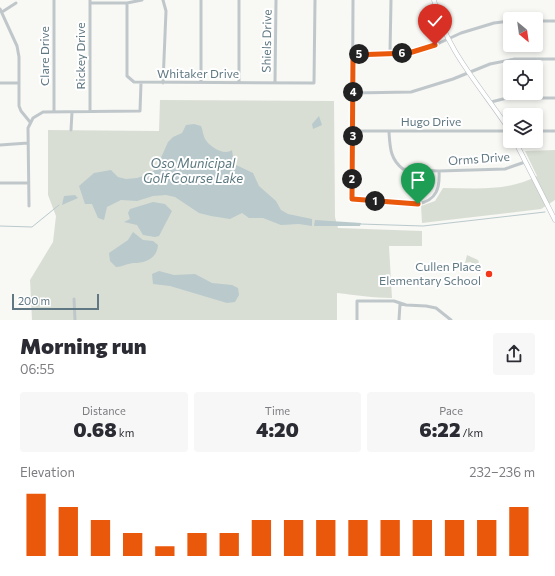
<!DOCTYPE html>
<meta charset="utf-8">
<style>
:root{--surface:#fff;--page:#f7f7f7;--text:#2b2b33;--muted:#7c7c81;--accent:#ea580c}
body{margin:0;font-family:Commissioner,sans-serif;background:var(--page);color:var(--text);height:100vh;display:flex;flex-direction:column;font-size:15px;white-space:nowrap}
*{box-sizing:border-box;margin:0}
p{font-size:13px;color:var(--muted)}
.icon{flex:none;width:22px;height:22px;fill:none;stroke:currentColor;stroke-width:2;stroke-linecap:round;stroke-linejoin:round}
.map{position:relative;height:320px;overflow:hidden}
.side{display:flex;flex-direction:column;background:var(--surface);flex:1}
.side>*{flex:none}
.needle{width:26px;rotate:151deg}
.fabs{position:absolute;left:503px;top:12px;display:grid;gap:8px}
.fabs a{display:grid;place-items:center;width:40px;height:40px;border-radius:4px;background:var(--surface);box-shadow:0 2px 6px #0003;font-size:20px}
.scale{position:absolute;left:12px;bottom:10px;width:87px;box-sizing:border-box;padding-left:4px;border:2px solid #607883;border-top:0;font-size:11px;line-height:14px;white-space:nowrap;color:#607883;-webkit-text-stroke:3px #fff;paint-order:stroke}
.pin{position:absolute;display:grid;place-items:center;width:34px;height:34px;color:#fff;margin:-41px -17px;border-radius:50% 50% 50% 0;rotate:-45deg;box-shadow:0 0 4px #0007}
.pin .icon{rotate:45deg}
.km{position:absolute;width:20px;height:20px;margin:-10px;border-radius:50%;background:#222;color:#fff;font-size:11px;line-height:20px;text-align:center}
.round{display:grid;place-items:center;flex:none;width:42px;height:42px;border-radius:4px;background:var(--page)}
.overview{display:flex;align-items:center;justify-content:space-between;height:68px;padding:0 20px}
h1{font-size:22px;font-weight:800;line-height:30px}
.metrics{display:grid;grid-template-columns:repeat(3,1fr);gap:6px;height:68px;padding:4px 20px}
.metrics div{display:grid;align-content:center;border-radius:4px;background:var(--page);text-align:center}
.metrics b{font-size:20px;font-weight:800}
.metrics small{font-size:11px;font-weight:400}
.metrics p{font-size:11px}
.chart{height:112px;padding:8px 20px}
.chart p{display:flex;justify-content:space-between}
.chart svg{width:100%;height:72px;margin-top:4px;stroke:var(--accent);stroke-width:6}
.map>svg:first-child{display:block}
</style>
<div class="map">
<svg width="555" height="320" viewBox="0 0 555 320">
<rect width="100%" height="100%" fill="#f8f8f5"/>
<!-- green -->
<path fill="#d9ded4" d="M160,100L334,101L335,217L338,228L422,231V246H389L392,298C373,298 356,295 337,293V320H32L30,280L53,242L56,216L48,195V130L159,131Z
M555,150V200L541,209L422,223L421,206L435,201L443,188C476,188 507,192 537,176L525,151Z
M467,255L478,260L479,262L476,267H473L471,262L465,263Z"/>
<!-- water -->
<path fill="#b9c9cc" d="M319,116L322,125L313,129L312,124Z
M194,124L201,126C203,131 203,135 205,139C210,147 224,156 232,150L234,164L253,173L259,186L276,201L281,210L288,214L312,219V226L299,224L281,225L263,218H249L242,213L230,219L211,216L199,213L175,197L166,195L153,196L137,201L121,200L107,207L104,220L98,218L92,204H85L79,186L94,173L111,170L118,177L126,179L137,178L149,174L156,169L168,142L173,137L182,133L186,125Z
M75,195L78,198L62,205L64,196Z
M153,202L165,204L172,211L159,236L155,237L143,235L137,225L124,222L130,219L128,213L130,209Z
M315,220L361,223L360,226H314Z
M133,232L143,240L153,241L158,245C157,259 145,263 134,263C128,263 122,267 116,267L110,261L109,253L128,240Z
M159,271L174,275L195,274L212,283L232,285L238,288L239,295L235,302L227,303L170,286L153,284L152,274Z"/>
<g fill="none" stroke-linecap="round" stroke-linejoin="round">
<!-- stream -->
<path stroke="#b9c9cc" stroke-width="1" d="M360,224L423,226L545,212
M0,226L32,227L59,205"/>
<!-- secondary casing -->
<g stroke="#b3bbbf" stroke-width="5">
<path id="secondary" d="M434,0C445,50 483,89 510,131
M515,141L555,220"/>
</g>
<!-- street -->
<path stroke="#c0c7ca" stroke-width="3" d="M54,0V111
M163,0L166,11L163,83
M201,0V82
M239,0V82
M353,0L352,199L418,204C437,200 440,188 439,171
M90,3H127L142,0
M127,3V76L134,82L314,83L315,0
M0,9L17,46L19,57V106L21,111L30,122
M2,12L16,3
M536,21H555
M390,53L391,0
M353,55L409,53L435,45L461,33L494,23L510,21
M0,83H19
M275,83L276,0
M353,93L411,92L453,79L490,64L515,59H555
M491,102L507,98H555
M90,111V0
M71,130L72,112
M353,131H510
M536,131H555
M389,132C390,147 390,159 403,169L439,171L505,169L525,162
M0,145L28,143
M0,183H28
M29,206L28,128L33,118L43,112L140,111L141,83
M74,299L75,320
M357,320V301H394L406,305L426,306L436,308L451,320
M399,320L400,304"/>
<!-- secondary -->
<use href="#secondary" stroke="#fff" stroke-width="4"/>
</g>
<g fill="none" stroke-linecap="round" stroke-linejoin="round">
<!-- route casing -->
<g stroke="#fff" stroke-width="8">
<path id="route" d="M418,204L352,199L353,55L409,53L435,45"/>
</g>
<!-- route -->
<use href="#route" stroke="#ea580c" stroke-width="5"/>
</g>
<!-- markers -->
<circle fill="#f4371a" stroke="#fff" stroke-width="1.5" cx="489" cy="274" r="4"/>
<g text-anchor="middle" stroke-width="4" stroke-linejoin="round" paint-order="stroke">
<!-- street labels -->
<g font-size="12" fill="#607883" stroke="#fff">
<text transform="translate(267 41) rotate(-89)" y="4">Shiels Drive</text>
<text transform="translate(45 56) rotate(-90)" y="4">Clare Drive</text>
<text transform="translate(81 56) rotate(-90)" y="4">Rickey Drive</text>
<text x="198" y="78">Whitaker Drive</text>
<text x="431" y="126">Hugo Drive</text>
<text transform="translate(479 159) rotate(-4)" y="4">Orms Drive</text>
</g>
<!-- poi labels -->
<g font-size="12" fill="#607883" stroke="#fff" text-anchor="end">
<text x="481" y="271">Cullen Place<tspan x="481" dy="14">Elementary School</tspan></text>
</g>
<!-- water labels -->
<g font-size="13" font-style="italic" fill="#5b787e" stroke="#fff">
<text x="193" y="168">Oso Municipal<tspan x="193" dy="15">Golf Course Lake</tspan></text>
</g>
</g>
</svg>
<div class="fabs">
<a><svg class="needle" viewBox="-14 -14 28 28"><path d="M0-13l5 13h-10z" fill="#e53935"/><path d="M0 13l5-13h-10z" fill="#7c7c81"/></svg></a>
<a><svg class="icon" aria-label="locate" viewBox="0 0 24 24"><circle cx="12" cy="12" r="6"/><path d="M12 2v4M12 18v4M2 12h4M18 12h4"/></svg></a>
<a><svg class="icon" aria-label="layers" viewBox="0 0 24 24"><path d="M12 4l9 5-9 5-9-5zM3 14l9 5 9-5"/></svg></a>
</div>
<div class="scale">200 m</div>
<div class="pin" style="left:418px;top:204px;background:#1e9e55"><svg class="icon" aria-label="arrive" viewBox="0 0 24 24"><path d="M6 21V4h12l-3 4 3 4H6"/></svg></div>
<div class="pin" style="left:435px;top:45px;background:#d93025"><svg class="icon" aria-label="check" viewBox="0 0 24 24"><path d="M5 12l5 5 9-10"/></svg></div>
<b class="km" style="left:375px;top:201px">1</b>
<b class="km" style="left:352px;top:179px">2</b>
<b class="km" style="left:353px;top:136px">3</b>
<b class="km" style="left:353px;top:92px">4</b>
<b class="km" style="left:359px;top:54px">5</b>
<b class="km" style="left:402px;top:53px">6</b>
</div>
<section class="side">
<div class="overview"><div><h1>Morning run</h1><p>06:55</p></div><a class="round"><svg class="icon" aria-label="share" viewBox="0 0 24 24"><path d="M12 15V3M7 8l5-5 5 5M5 13v7h14v-7"/></svg></a></div>
<div class="metrics">
<div><p>Distance</p><b>0.68<small> km</small></b></div>
<div><p>Time</p><b>4:20</b></div>
<div><p>Pace</p><b>6:22<small> /km</small></b></div>
</div>
<div class="chart"><p><span>Elevation</span>232–236 m</p>
<svg viewBox="0 0 160 44" preserveAspectRatio="none"><path d="M5 44V6M15 44V14M25 44V22M35 44V30M45 44V38M55 44V30M65 44V30M75 44V22M85 44V22M95 44V22M105 44V22M115 44V22M125 44V22M135 44V22M145 44V22M155 44V14"/></svg>
</div>
</section>
